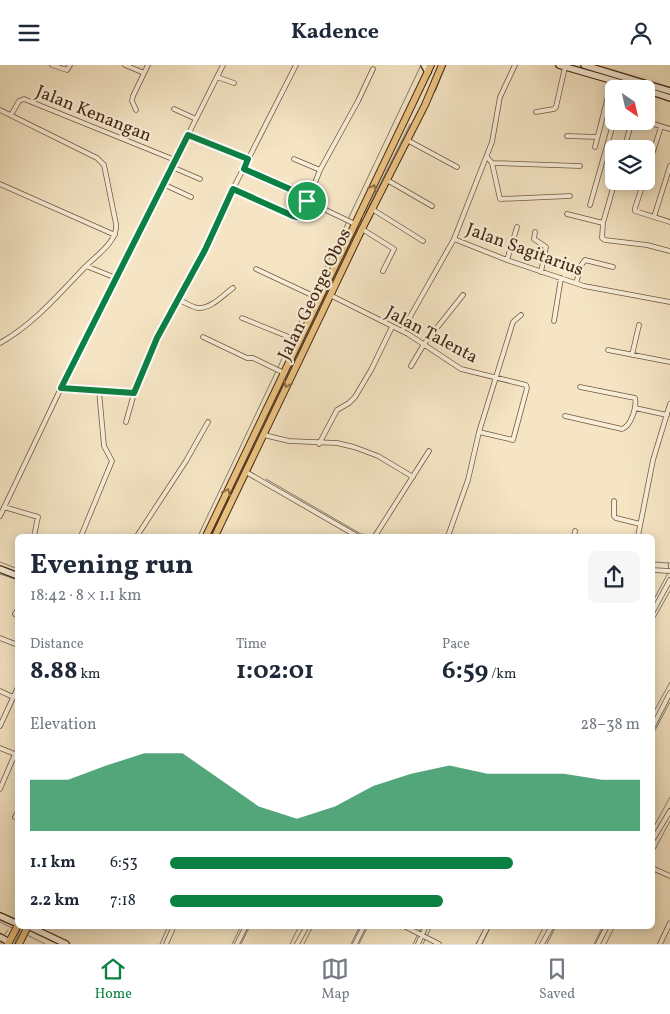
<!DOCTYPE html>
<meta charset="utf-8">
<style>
:root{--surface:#fff;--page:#f6f6f7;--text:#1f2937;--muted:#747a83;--line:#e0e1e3;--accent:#0b8043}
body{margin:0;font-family:Vollkorn,serif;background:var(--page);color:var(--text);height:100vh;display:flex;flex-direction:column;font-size:19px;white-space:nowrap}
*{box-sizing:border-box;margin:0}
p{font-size:16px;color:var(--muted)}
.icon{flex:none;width:28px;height:28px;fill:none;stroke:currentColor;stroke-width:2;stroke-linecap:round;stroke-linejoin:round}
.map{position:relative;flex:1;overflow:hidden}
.details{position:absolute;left:15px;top:469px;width:640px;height:395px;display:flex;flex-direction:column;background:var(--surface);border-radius:8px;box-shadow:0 2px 12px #0003}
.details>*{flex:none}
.needle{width:32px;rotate:146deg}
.fabs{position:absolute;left:605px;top:15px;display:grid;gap:10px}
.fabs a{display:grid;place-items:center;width:50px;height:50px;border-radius:8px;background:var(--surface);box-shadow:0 2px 12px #0003;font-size:25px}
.pin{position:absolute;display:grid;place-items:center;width:42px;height:42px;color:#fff;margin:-21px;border:2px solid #fff;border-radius:50%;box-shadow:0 1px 5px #0007}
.round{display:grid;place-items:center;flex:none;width:52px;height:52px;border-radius:8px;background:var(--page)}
.head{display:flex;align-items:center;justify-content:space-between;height:85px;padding:0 15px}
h1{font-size:28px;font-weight:700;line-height:38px}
.stats{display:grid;grid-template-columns:repeat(3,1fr);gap:8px;height:85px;padding:5px 15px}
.stats div{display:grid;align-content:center}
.stats b{font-size:25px;font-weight:700}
.stats small{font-size:14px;font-weight:400}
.stats p{font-size:14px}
.chart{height:140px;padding:10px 15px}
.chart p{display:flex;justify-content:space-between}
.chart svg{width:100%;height:90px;margin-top:5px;fill:var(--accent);opacity:.7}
ul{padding:0 15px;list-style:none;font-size:16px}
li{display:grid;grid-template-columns:80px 60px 1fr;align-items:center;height:38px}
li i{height:12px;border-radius:6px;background:var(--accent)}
header{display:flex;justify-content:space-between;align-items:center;height:65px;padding:0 15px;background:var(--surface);font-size:22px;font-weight:700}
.menu{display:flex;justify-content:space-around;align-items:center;height:70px;border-top:1px solid var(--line);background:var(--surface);font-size:14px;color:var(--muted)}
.menu a{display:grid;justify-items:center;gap:2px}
.menu .selected{color:var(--accent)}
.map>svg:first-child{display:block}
</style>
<header><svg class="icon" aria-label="menu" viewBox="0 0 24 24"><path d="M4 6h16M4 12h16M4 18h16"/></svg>Kadence<svg class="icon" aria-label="person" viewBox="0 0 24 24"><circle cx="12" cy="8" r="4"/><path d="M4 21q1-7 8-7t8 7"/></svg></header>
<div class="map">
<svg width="670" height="879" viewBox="0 0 670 879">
<rect width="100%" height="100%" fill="#f5e5c4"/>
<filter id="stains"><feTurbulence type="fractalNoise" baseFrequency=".004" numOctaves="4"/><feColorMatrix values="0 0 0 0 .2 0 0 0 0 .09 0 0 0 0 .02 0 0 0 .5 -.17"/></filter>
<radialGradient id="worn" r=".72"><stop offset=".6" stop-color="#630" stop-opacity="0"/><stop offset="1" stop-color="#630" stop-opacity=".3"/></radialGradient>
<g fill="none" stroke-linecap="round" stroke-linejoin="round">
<!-- stream -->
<path stroke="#7d817a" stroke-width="1" d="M435,27L446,0
M365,149L410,59
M266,414L361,469L371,470
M198,471L421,0
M211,471L362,154
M0,497L18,504
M652,497L670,498
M0,509L18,515
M652,538L669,506L668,498
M652,558L670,526
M652,650L670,617
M652,671L670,637
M652,765L670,732
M652,790L670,756
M14,856L18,847
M0,857L12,863
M419,867L422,861
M5,869L8,865
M27,870L45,879
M1,879L2,877
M14,879L22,861
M160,879L168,861
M232,879L241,861
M241,879L250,861
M290,879L299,861
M304,879L313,861
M351,879L360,861
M359,879L368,861
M413,879L417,871
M423,879L432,861
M476,879L486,861
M482,879L491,861
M535,879L544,861
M547,879L556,861
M594,879L603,861
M606,879L615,861"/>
<!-- street casing -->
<g stroke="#72573e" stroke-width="5.5">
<path id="street" d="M52,0L67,5L70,0
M125,0L144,8
M515,0L500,32L492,77L454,174L507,195L584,221L670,237
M217,12L234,18
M174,44L196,54
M0,45L97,93L104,100L116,159C118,176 97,190 86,201L116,213
M136,45L132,36L133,31L148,0
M604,46L614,48
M536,47L554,44L556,42L565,2
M11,50L19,36L24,34L175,95
M644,56L670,64
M188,70L248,94
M567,71L597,72
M407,75L457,102
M595,82L612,16
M624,84L632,56
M487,92L492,98L580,101
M294,94L320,105
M492,98L500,134L570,131
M172,102L200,114
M244,104L308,132
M646,108L661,62
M387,115L432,141
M615,116L603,158L602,173L605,175L647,180L670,186
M644,116L635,143V146L670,157
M0,119L115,170
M163,119L191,132
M233,124L293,151H299L313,123L320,105L358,36L373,4
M307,136L355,159
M590,140L614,56
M372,144L423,176
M567,149L603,158
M654,152L670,101
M362,164L394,184L383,206
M535,167L534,174L546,182L541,207
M507,195L517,162
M256,204L320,234
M576,218L582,199L585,195L613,202
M330,230L408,269L461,304L526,320L527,323L513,375L479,367
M179,235C185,237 191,242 198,243C211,244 223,230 233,223
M242,253L299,276
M554,256L561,213
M402,266L454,174
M203,272L247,293H253L284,308
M0,278C34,259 59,229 86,201
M608,285L670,297
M632,290L639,260
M411,301L424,279L463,230
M61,323L134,329
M635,343L667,350
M565,351L622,364C631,361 637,342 635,333L580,322
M126,357L137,318L157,273L205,185L233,124L296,0
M264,370L289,376L337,378L354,382L378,391L413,412
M319,379L337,345L349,338L355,332L371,305L392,262
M246,407L357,471
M614,436V451L616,453L640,459
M4,442L38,452L34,471
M0,451L61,323L223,0
M81,471L112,396L104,381L99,326
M137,471L186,396L208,357
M375,471L429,386
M448,471L468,415L479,367L513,257L521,250
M574,471L575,466
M638,471L653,395L670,339
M652,505L670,506
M652,548L670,515
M15,549L18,545
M0,573L18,580
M0,626L13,632
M0,661L18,622
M652,663L670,628
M0,683L15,689
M0,724L15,689
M15,752L18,747
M652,776L670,746
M652,803L670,811
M404,861L439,879
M166,879L174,861
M237,879L246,861
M297,879L307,861
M355,879L364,861
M418,879L426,861
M479,879L488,861
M542,879L552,861
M598,879L607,861
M660,879L670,858"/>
</g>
<!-- secondary casing -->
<g stroke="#462811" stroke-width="8">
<path id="secondary" d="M424,0L428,7
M559,0L642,24
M584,0L670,26
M646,25L670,33
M0,504L18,511
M0,851L18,859
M28,861L66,879
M0,872L9,877"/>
</g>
<!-- primary casing -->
<g stroke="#462811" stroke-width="8">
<path id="primary" d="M206,471L431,0
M215,471L362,164L425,40L442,0
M8,879L18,860
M19,879L28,861"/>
</g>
<!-- street -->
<use href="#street" stroke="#f8eed9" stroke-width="4"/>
<!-- secondary -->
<use href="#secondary" stroke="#f8eed9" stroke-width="5.5"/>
<!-- primary -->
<use href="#primary" stroke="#eac282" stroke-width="6"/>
</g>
<!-- one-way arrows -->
<defs><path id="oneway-chevron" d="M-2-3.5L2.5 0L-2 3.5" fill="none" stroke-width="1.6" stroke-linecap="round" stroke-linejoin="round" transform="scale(1.25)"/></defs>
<g stroke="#906d44">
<use href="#oneway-chevron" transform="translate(373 123) rotate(-64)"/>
<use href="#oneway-chevron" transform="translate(287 319) rotate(115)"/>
<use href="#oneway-chevron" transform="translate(227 427) rotate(-65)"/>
</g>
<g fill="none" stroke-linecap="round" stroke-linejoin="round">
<!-- route casing -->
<g stroke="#fff" stroke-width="10">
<path id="route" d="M188,70L248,94L244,104L308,132L300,149L297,152L293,151L233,124L205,185L157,273L134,328L61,323Z"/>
</g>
<!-- route -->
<use href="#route" stroke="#0b8043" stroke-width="6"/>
</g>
<g text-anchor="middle" stroke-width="4.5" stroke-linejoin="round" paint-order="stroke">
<!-- street labels -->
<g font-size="18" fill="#462811" stroke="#f8eed9">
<text transform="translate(94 48) rotate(22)" y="6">Jalan Kenangan</text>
<text transform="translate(525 184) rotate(20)" y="6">Jalan Sagitarius</text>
<text transform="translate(314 229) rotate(-64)" y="6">Jalan George Obos</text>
<text transform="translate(432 269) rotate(28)" y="6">Jalan Talenta</text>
</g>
</g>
<rect width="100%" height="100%" filter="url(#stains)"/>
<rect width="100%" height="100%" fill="url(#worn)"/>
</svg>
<div class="fabs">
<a><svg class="needle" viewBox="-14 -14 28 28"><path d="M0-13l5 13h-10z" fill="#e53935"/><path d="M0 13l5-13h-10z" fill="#747a83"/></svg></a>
<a><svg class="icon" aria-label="layers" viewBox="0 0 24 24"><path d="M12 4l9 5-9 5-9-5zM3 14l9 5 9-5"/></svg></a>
</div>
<div class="pin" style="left:307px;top:136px;background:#1e9e55"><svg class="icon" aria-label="arrive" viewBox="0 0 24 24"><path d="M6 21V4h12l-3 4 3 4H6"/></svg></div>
<section class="details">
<div class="head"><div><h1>Evening run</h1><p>18:42 · 8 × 1.1 km</p></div><a class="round"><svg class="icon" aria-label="share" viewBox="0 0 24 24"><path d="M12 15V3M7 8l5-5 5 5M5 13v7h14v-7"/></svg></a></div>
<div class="stats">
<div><p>Distance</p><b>8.88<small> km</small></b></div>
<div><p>Time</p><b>1:02:01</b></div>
<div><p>Pace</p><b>6:59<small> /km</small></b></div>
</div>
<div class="chart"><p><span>Elevation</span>28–38 m</p>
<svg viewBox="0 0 160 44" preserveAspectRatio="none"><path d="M0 44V19L10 19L20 12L30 6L40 6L50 19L60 32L70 38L80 32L90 22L100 16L110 12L120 16L130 16L140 16L150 19L160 19V44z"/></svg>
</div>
<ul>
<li><b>1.1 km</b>6:53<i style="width:73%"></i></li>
<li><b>2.2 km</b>7:18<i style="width:58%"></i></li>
</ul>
</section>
</div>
<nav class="menu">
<a class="selected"><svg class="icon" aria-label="home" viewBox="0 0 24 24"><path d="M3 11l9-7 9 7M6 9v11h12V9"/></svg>Home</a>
<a><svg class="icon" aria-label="map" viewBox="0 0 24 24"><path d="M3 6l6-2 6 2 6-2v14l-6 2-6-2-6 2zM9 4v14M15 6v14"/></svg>Map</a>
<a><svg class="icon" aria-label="saved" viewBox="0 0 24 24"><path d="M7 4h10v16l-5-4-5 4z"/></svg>Saved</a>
</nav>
